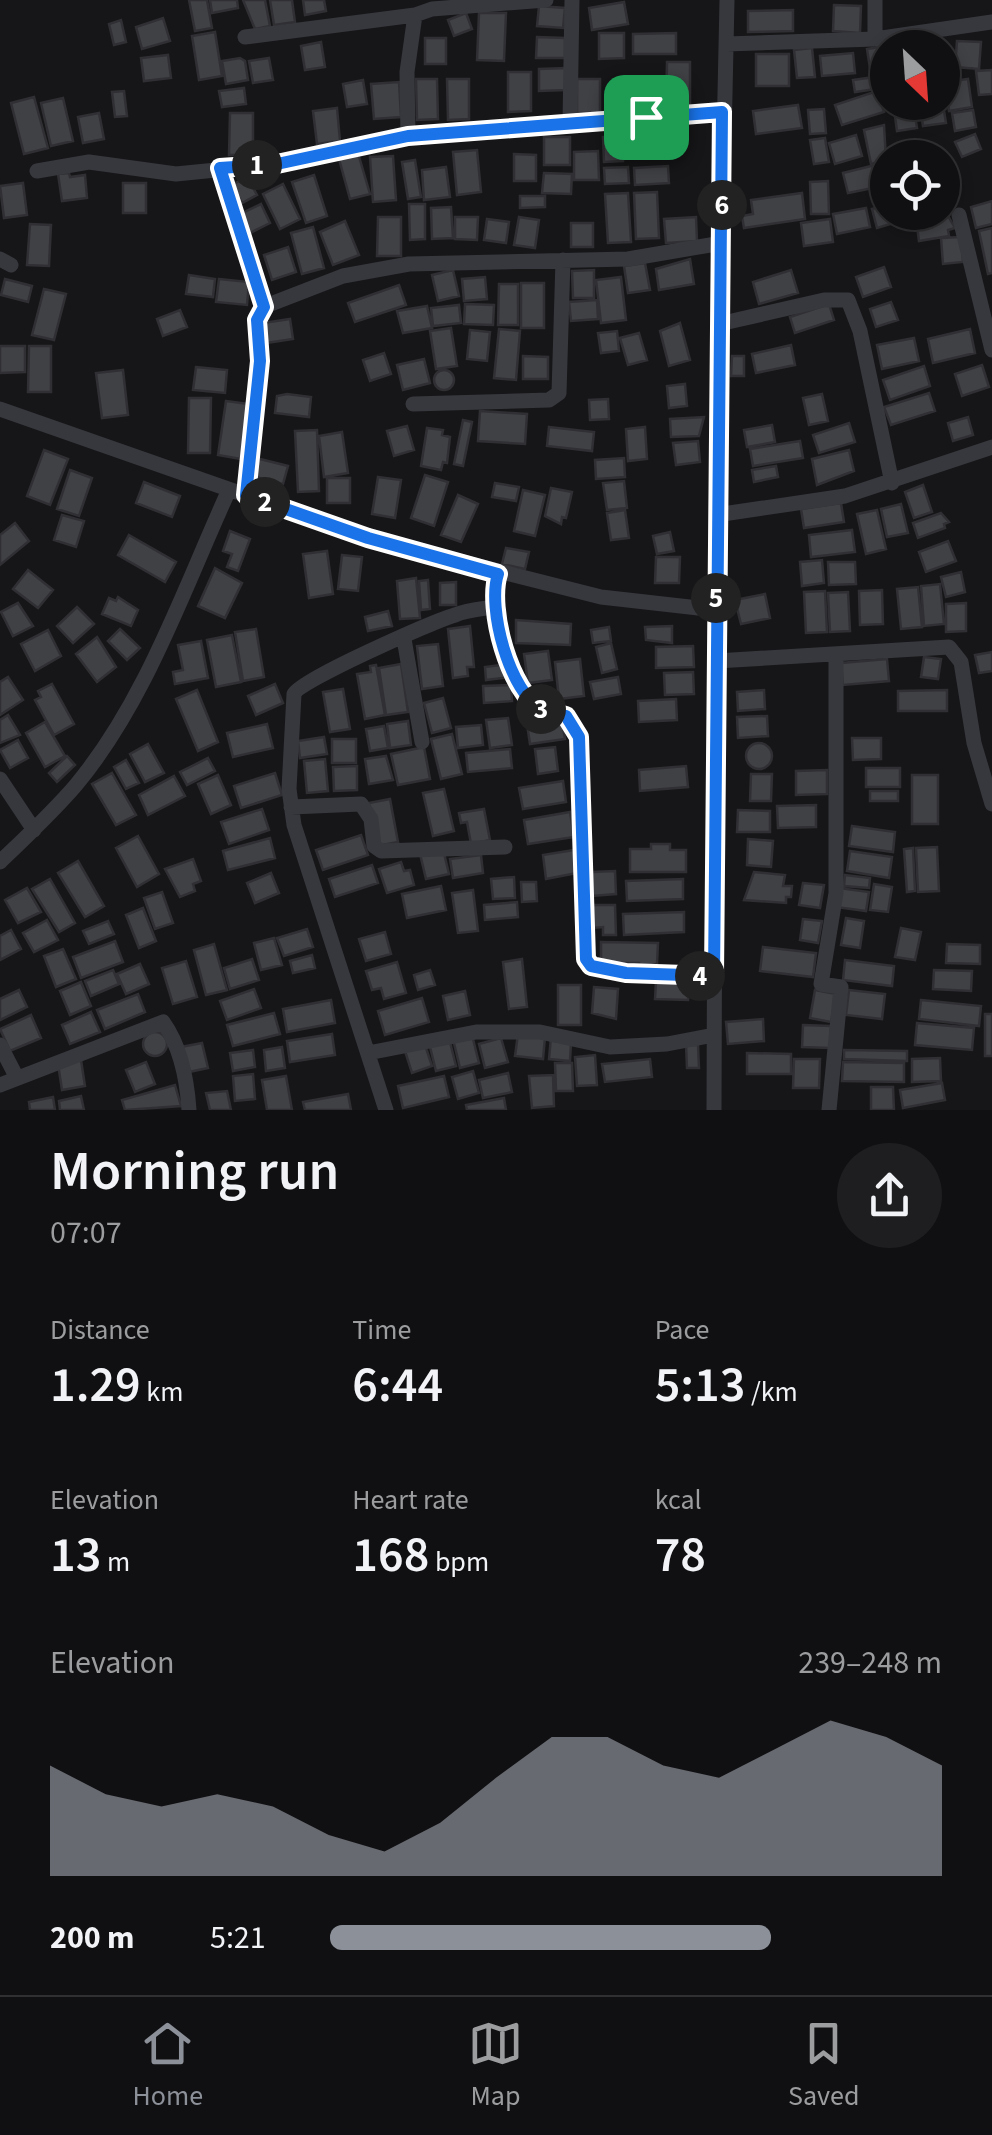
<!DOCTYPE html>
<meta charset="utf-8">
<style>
:root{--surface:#101012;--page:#1e1e20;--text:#f1f3f6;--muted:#9c9d9f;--line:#303032;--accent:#8c9099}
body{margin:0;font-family:"Source Sans 3",sans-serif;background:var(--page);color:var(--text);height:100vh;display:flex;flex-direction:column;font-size:38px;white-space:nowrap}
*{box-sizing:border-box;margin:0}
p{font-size:32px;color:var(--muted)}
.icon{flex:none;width:55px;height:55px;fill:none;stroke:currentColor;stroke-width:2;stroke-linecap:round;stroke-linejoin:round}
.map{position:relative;height:1110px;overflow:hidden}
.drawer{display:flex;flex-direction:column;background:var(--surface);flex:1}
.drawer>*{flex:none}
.needle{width:65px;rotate:155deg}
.buttons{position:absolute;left:870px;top:30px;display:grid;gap:20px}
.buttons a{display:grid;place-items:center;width:90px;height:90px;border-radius:50%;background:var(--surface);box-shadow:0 5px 15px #0003,0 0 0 2px var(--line);font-size:50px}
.pin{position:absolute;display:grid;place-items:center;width:85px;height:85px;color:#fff;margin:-42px;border-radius:20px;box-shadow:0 5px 15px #0006}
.km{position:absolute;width:50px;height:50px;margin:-25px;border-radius:50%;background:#222;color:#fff;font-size:28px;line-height:50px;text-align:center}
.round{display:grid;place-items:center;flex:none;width:105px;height:105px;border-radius:52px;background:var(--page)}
.summary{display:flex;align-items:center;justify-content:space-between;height:170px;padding:0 50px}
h1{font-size:55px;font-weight:600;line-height:75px}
.metrics{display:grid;grid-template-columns:repeat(3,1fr);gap:15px;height:170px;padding:10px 50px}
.metrics div{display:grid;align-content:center}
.metrics b{font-size:50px;font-weight:600}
.metrics small{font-size:28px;font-weight:400}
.metrics p{font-size:28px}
.chart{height:280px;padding:20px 50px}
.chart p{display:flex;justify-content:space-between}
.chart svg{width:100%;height:180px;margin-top:10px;fill:var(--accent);opacity:.7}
ul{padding:0 50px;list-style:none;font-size:32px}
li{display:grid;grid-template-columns:160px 120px 1fr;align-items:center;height:75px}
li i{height:25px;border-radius:12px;background:var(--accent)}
.tab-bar{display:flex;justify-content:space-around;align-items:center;height:140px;border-top:2px solid var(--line);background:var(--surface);font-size:28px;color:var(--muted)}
.tab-bar a{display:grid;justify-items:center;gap:5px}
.tab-bar .selected{color:var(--accent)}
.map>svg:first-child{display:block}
</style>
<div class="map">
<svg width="992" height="1110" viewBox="0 0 992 1110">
<rect width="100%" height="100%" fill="#161618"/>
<!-- building -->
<path fill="#404145" stroke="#303034" stroke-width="2.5" d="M189,0H207L212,28L195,31Z
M210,0H237L238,8L212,13Z
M243,0H265L270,26L255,29Z
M270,0H292L295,22L274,25Z
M303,0H324L326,11L305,15Z
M624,2L628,24L592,30L589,8Z
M834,5L861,6L860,33L833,31Z
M539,6L565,8L563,28L537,26Z
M793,10V31L748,32V11Z
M466,13L472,29L454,36L448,20Z
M479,13H506L504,61L477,60Z
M163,18L170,41L142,49L136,27Z
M121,20L126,42L114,45L109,24Z
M215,32L222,76L199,80L192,36Z
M599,33H624V58L599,59Z
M676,33V54H633V34Z
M537,37L565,38V58H536Z
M425,38H446V64H425Z
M957,41L981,42L979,69L955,67Z
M321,42L325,67L305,70L301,46Z
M885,46L888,72L871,75L867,49Z
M812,48L815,77L797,78L794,50Z
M853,53L855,73L822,76L820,56Z
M756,54H789V86H756Z
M168,55L171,78L144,81L141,58Z
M240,58L245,61L248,80L226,84L222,61Z
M269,58L273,80L253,83L249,61Z
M667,62H690V108L666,107Z
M566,68V90L539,91V69Z
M992,70V94L979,95L976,71Z
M508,72H531V111L508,112Z
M874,77L876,89L855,92L853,80Z
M416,79H437L438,119L417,120Z
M447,79H469V119L448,120Z
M577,79H600V113H577Z
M968,79L972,107L949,111L945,82Z
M363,80L367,104L347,107L343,84Z
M399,82L401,117L374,119L371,84Z
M629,83L630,105L614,106L613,84Z
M244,88L246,104L222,107L219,91Z
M124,91L127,116L115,117L112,92Z
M877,91L884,112L842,125L835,105Z
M34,97L48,148L24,154L11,103Z
M63,98L73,141L51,146L41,103Z
M942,98L946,123L923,126L919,102H942Z
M893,102H913L917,128L897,131Z
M798,105L802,128L756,134L753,111Z
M337,108L340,141L317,144L313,111Z
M824,109L826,133L810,134L808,110Z
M973,110L976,127L955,131L952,113Z
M99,113L104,139L83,143L78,117Z
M230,113H253V155H229Z
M884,125L886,160L871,164L864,130Z
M975,134L981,149L962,157L955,142Z
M856,135L862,156L835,164L829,143Z
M544,137H570V165H544Z
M603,137H623V161L604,162Z
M825,138L829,162L814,164L810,140Z
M477,150L481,192L457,195L453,152Z
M598,151L599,180H574V152Z
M358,153L370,194L350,199L339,159Z
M514,154L536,155V181H514Z
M393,156L396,200L373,202L370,157Z
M415,160L421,197L408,199L402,162Z
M887,162L888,185L848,193L843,173Z
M668,166L669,183L635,185L634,168Z
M446,167L450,197L424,200L422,170Z
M628,167L629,183L605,184L604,168Z
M69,173L70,177L85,175L87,198L62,201L58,174Z
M544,173L572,174L571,194L542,193Z
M314,175L327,216L306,223L292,182Z
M247,177L257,195L242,203L232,185Z
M828,181L829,214H811L810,182Z
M23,183L27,215L4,218L0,186Z
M123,183H146V213H123Z
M283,184L300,219L280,229L263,194Z
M657,192L659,238L636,239L634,193Z
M628,193L631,242L608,243L605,194Z
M802,193L805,219L744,228L742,216L753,214L751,200Z
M520,196H545V207L520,208Z
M992,201V224L976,228L971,207Z
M261,204L270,223L250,233L240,214Z
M409,204H425V239L410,240Z
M888,205L894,223L877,228L872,209Z
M451,207L453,238L432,239L431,208Z
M866,208L870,227L837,234L833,214Z
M947,214L955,228L948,230L949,236L919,241L916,219Z
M378,217H401V256H377Z
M455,217H478L477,240L455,239Z
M519,217L539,220L535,248L514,245Z
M696,217L697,241L666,243L664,219Z
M487,219L509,222L506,243L484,240Z
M830,219L833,242L804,246L801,223Z
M345,221L359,255L333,265L320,232Z
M571,223H593V247H571Z
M30,224L51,225L49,266L27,265Z
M313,227L324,268L302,274L291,233Z
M992,228V273L988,274L979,231Z
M961,237L963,262L943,264L941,238Z
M288,247L296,272L272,280L264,255Z
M690,259L694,284L659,290L656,269Z
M645,263L650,290L628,293L624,266Z
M884,267L891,287L863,297L856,277Z
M453,270L459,296L438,301L432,275Z
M594,270V298H573L572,271Z
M791,270L798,293L759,304L753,282Z
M189,275L215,279L213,297L186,294Z
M485,277L487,299L464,301L462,279Z
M621,277L626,320L601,323L596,280Z
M5,279L32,286L28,302L1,295Z
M219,279L249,282L247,305L216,302Z
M521,283H544V328H521Z
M499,284H518V325H498Z
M399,285L406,305L355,322L348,303Z
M44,289L66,294L54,340L32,335Z
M597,300L598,319L571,321L569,302Z
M891,302L898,320L876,327L870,309Z
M465,304L494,305L493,325L464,324Z
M829,304L834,320L795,333L790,317Z
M459,305L461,323L433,326L431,308Z
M427,306L432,328L403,333L397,311Z
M180,310L187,327L163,336L157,319Z
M290,319L293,339L266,343L263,323Z
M680,323L690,360L669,366L660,331Z
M451,328L457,366L436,369L430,331Z
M499,329L520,331L516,380L494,378Z
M970,329L975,353L933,363L928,339Z
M470,330L490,332L487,361L467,359Z
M617,331L619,351L601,353L598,333Z
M639,333L647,360L628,365L620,338Z
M914,338L919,361L882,369L877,345Z
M791,345L795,365L756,373L752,354Z
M0,346H25V372L0,373Z
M29,346H51V392H28Z
M384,353L391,374L370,381L363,360Z
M523,356L548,357V379H523Z
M732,356H744V376H731Z
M424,359L430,383L403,390L397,365Z
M982,365L989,387L962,396L955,374Z
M924,366L930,386L890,400L883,380Z
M196,367L227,370L225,393L193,390Z
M123,370L128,415L102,418L96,373Z
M434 380a10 10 0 1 1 20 0a10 10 0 1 1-20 0Z
M685,384L687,406L669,408L667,386Z
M929,393L935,411L891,425L884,407Z
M287,394L311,397L309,417L275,413L277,396Z
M822,394L828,421L809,425L803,398Z
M189,398H211L210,453H188Z
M608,399L609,419L590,420L589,400Z
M226,401L249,404L241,459L218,455Z
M480,411L527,414L525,444L478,441Z
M704,417L699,436L671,437L670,419Z
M968,417L973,435L953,441L948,423Z
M463,420L472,422L463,466L454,464Z
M849,423L855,442L819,453L813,435Z
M772,425L775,442L747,447L744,430Z
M407,426L414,450L394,456L387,431Z
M549,427L594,432L592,451L547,446Z
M645,427L647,459L628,461L626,429Z
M427,428L443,430L442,435L450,437L447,463L443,462L441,470L421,466Z
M317,430L319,491L298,492L295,431Z
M342,432L348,473L324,477L319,436Z
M698,441L700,462L676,465L673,443Z
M800,441L803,458L753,466L750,449Z
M44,450L68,459L50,505L27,496Z
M849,450L854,471L817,485L812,459Z
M256,458L288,466L283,484L252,476Z
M624,458L625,477L596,479L595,460Z
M776,466L778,477L754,482L752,470Z
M70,470L92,478L79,516L57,509Z
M425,475L448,482L434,526L411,518Z
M378,477L401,480L395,518L372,514Z
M327,478H350V503H327Z
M624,481L627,508L607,510L603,483Z
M144,482L180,496L172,517L136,503Z
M495,483L519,487L516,501L492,497Z
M923,485L932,512L914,518L905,492Z
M551,488L572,492L566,518L562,517L561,524L545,516Z
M523,490L545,495L535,536L514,531Z
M458,495L478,504L461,542L441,535Z
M841,503L844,522L804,528L801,509Z
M901,504L908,533L887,537L881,509Z
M625,510L629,538L611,540L607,513Z
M877,510L886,549L866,554L857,514Z
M941,513L949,522L944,524L945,528L918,538L913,523Z
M62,515L84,521L76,547L54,540Z
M15,523L29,541L0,565V535Z
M852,530L855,552L811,557L809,535Z
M230,531L250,539L238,571L227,567L232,554L223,551Z
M670,532L674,551L657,554L653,536Z
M129,535L176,562L165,582L118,555Z
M948,541L956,561L926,572L919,552Z
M506,548L529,552L525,569L502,564Z
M327,551L333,594L309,598L303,554Z
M342,555L362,557L358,591L338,589Z
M656,557H680L679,583H655Z
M822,560L824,583L802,586L800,562Z
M828,562H855L856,584L829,585Z
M215,568L242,583L225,618L198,606Z
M28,570L53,590L38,608L13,589Z
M961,572L965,592L946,597L941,577Z
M416,578L420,618L400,619L397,581Z
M428,580L430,609L421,610L419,581Z
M456,582V605H440V583Z
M940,584L944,624L924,626L921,586Z
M918,587L922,627L901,629L897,589Z
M882,590L883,624L860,625L859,591Z
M825,591L827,632L806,633L804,592Z
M848,592L850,631L830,632L828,593Z
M765,594L770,618L741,624L735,600Z
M118,597L138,610L131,626L102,614L109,598L116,601Z
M18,603L33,626L13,636L1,612Z
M966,603V631L946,632V604Z
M77,607L94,624L73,643L57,626Z
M388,611L392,626L368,631L365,617Z
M516,620L571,624L570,645L516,643Z
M470,626L474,667H467L468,676L453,678L448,629Z
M672,626V643L646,640L645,627Z
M609,627L611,641L593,643L591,630Z
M120,629L140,648L127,660L108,641Z
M256,629L264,677L243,681L235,632Z
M48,630L61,656L35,671L21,644Z
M232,635L241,682L216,687L207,640Z
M97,637L116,667L97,682L76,654Z
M201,641L208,678L175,684L173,672L183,670L178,645Z
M611,643L617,669L602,673L596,647Z
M438,644L443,686L422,689L417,646Z
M693,646L694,667L656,668V647Z
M548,651L552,680L528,683L524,654Z
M992,652V671L979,673L975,655Z
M924,657L941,659L938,679L921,677Z
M580,659L584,696L559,699L555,662Z
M887,659L889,681L843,685L841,663Z
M401,664L408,712L386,715L379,668Z
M509,664L510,677L486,680L485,667Z
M376,665L385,715L365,719L357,674L371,672L370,666Z
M693,672L694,694L665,695L664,673Z
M8,677L23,700L0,715V682Z
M618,677L621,694L594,699L590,682Z
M52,684L74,724L54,735L35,700L41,697L38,691Z
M275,684L283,703L256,715L248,696Z
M511,685L512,701L484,703L483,686Z
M343,689L350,729L330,732L323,692Z
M197,690L218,742L198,751L176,699Z
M764,690L765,709L738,711L737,692Z
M947,690V711H898V691Z
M443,698L451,728L432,733L424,703Z
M676,699L677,720L639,722L638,701Z
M8,715L20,735L0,743V720Z
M767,716L768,736L738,738L737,717Z
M508,718L512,745L490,748L486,720Z
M562,720L565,739L530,744L527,724Z
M408,721L411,745L390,748L387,724Z
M45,722L65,756L45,767L26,733Z
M267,724L273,748L233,757L227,733Z
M481,725L483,745L458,748L456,727Z
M384,726L388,748L370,751L366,729Z
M452,734L462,774L441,779L431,739Z
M324,737L327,754L300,758L298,741Z
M852,738H881V759L853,760Z
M332,739H356V763H332Z
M18,740L28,758L10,768L0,750Z
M746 756a13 13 0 1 1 26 0a13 13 0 1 1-26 0Z
M148,744L164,773L145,782L130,754Z
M424,747L430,779L398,785L391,754Z
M555,747L558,771L538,774L535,749Z
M510,749L512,768L468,772L466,753Z
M67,756L75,765L57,782L49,773Z
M386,756L393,780L369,784L365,759Z
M208,758L215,771L187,785L180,772Z
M325,759L328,791L307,793L304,761Z
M126,760L139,783L126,789L114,767Z
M357,766V790L334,791L333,767Z
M686,766L688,787L640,791L639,770Z
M866,768H900V787H866Z
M827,770V794L796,795V771Z
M112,773L136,815L116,825L92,784Z
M275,773L282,795L241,808L234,786Z
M751,774H772L771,801H750Z
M218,775L231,805L211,814L198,784Z
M912,775H938V824H912Z
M174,776L185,796L148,815L139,795Z
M563,781L566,802L523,809L519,788Z
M444,789L454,831L433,836L423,793Z
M870,791H898V801H870Z
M390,799L398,842L377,846L369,803Z
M816,805V827L778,828L777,806Z
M262,809L269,830L229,844L221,822Z
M484,809L490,840L471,844L467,822L461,823L459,813Z
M738,810L770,811V832H737Z
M570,812L574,837L528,844L524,820Z
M852,826L895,832L893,852L849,846Z
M361,835L368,855L323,870L316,850Z
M138,836L159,874L137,887L116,848Z
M270,838L275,858L228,870L223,851Z
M748,839L773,841L771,867L747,865Z
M651,844H670V850H686V872H630V849H651Z
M937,847L939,891L918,892L916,848Z
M913,848L915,891L907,892L904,849Z
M443,849L449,874L426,879L420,854Z
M574,850L577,873L546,879L543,855Z
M850,851L892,857L889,878L847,871Z
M481,855L483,873L453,878L450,859Z
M193,859L201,881L193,884L195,891L180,897L165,869Z
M78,861L104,906L85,917L58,873Z
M401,862L404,871L410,870L414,885L387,893L379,869Z
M372,865L378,883L335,897L329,879Z
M615,871L616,894L592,896L591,872Z
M754,872L785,875L783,886H792L791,897H786V903L744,900Z
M271,873L279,893L255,903L247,883Z
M845,875L870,878L869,888L844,886Z
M514,877L515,898L493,899L491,879Z
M50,879L75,923L59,932L32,889Z
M683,879V899L627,901L626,881Z
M521,882H536L537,901L522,902Z
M803,883L824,885L820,908L799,905Z
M874,884L892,887L888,912L870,910Z
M441,886L446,910L407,918L402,894Z
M27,888L41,912L18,923L5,900Z
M839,888L869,892L866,911L836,907Z
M473,890L478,931L458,933L452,893Z
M162,892L173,923L155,929L144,898Z
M517,902L518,917L485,920L484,905Z
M592,905H615L616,935H603V927L592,928Z
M143,908L156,941L139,948L126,915Z
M684,912V932L624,935L623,914Z
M846,918L864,921L860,948L841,945Z
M803,919L822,921L818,943L800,940Z
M47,920L58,940L34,952L23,933Z
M108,921L114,934L89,944L83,931Z
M901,928L921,932L915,960L895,957Z
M307,929L313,947L284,956L277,938Z
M11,930L21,949L0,960V936Z
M385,932L391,954L366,961L359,939Z
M274,938L282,965L261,970L254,943Z
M115,941L123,962L81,978L73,957Z
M601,942L658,943L657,964L639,968V963H601Z
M214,944L227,990L206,995L194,950Z
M947,944L980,945V964L946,963Z
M763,947L816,953L813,977L760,971Z
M63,949L76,979L56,987L44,956Z
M312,955L315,968L293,973L290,961Z
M252,959L259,980L230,989L224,968Z
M522,959L527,1007L509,1009L503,962Z
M845,960L894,966L892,986L843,980Z
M186,961L197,997L173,1004L162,968Z
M397,962L406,993L384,999L381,988L372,990L366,971Z
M140,964L149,984L126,994L117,974Z
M113,970L119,984L91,996L85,981Z
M430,970L435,985L418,990L414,975Z
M934,970L972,971L971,991L933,989Z
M656,981L689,982L688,1000L655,999Z
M81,982L91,1006L70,1015L60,991Z
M558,985H581V1025H558Z
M594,987L618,989L616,1019L592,1013Z
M254,989L261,1008L227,1020L220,1001Z
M19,990L27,1007L0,1020V999Z
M815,990L836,994L831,1022L810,1018Z
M849,990L885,994L882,1019L846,1015Z
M465,991L470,1015L448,1020L443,996Z
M138,994L145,1012L105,1029L97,1010Z
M422,998L429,1022L385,1035L378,1011Z
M331,1000L335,1023L287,1032L283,1009Z
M921,1000L981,1006L979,1026L919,1019Z
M91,1012L100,1032L70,1044L62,1025Z
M274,1013L280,1034L233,1046L227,1025Z
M985,1014H992V1056H985Z
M31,1015L41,1038L10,1051L0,1029Z
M763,1019L764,1041L728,1044L726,1022Z
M917,1023L974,1028L972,1050L915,1045Z
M803,1025L831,1026L830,1048L802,1047Z
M143 1044a12 12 0 1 1 24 0a12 12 0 1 1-24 0Z
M332,1034L335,1055L290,1062L287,1041Z
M518,1034L545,1037L543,1059L515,1056Z
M472,1035L479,1063L460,1068L453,1039Z
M551,1037L571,1043L570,1061L549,1059Z
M449,1038L456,1066L436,1071L429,1043Z
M501,1038L508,1062L485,1068L479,1044Z
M424,1042L432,1066L412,1073L404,1048Z
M202,1043L208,1068L189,1072L181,1047Z
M686,1045H698L699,1068H687Z
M282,1047L285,1068L266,1071L264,1050Z
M253,1050L255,1067L233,1071L230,1053Z
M844,1050L907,1051V1061L844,1059Z
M747,1053L791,1054V1074H747Z
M595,1055L597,1085L577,1086L575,1057Z
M940,1058L941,1081L912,1082V1059Z
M650,1059L652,1077L605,1082L602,1064Z
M794,1059H820L819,1088H793Z
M81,1060L85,1086L62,1090L58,1064Z
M146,1062L155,1084L135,1092L126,1070Z
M843,1062L904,1063V1082L842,1081Z
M555,1063H572L573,1091H556Z
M473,1071L479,1093L458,1099L452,1077Z
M508,1073L512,1092L483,1098L479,1080Z
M253,1074L255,1099L235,1101L233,1076Z
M553,1075L554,1106L532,1108L529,1076Z
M286,1076L292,1110H267L262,1080Z
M444,1076L449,1097L403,1108L398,1086Z
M942,1083L945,1100L903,1108L900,1090Z
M175,1085L181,1106L125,1110L122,1100Z
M871,1087H893L894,1110H871Z
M227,1091L231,1110H210L206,1093Z
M348,1094L351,1110H305L303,1102Z
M81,1096L84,1110H60L59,1101Z
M53,1097L55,1110H30L29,1102Z
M504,1098L506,1110H467L466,1105Z"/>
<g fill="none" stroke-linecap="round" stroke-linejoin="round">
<!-- minor -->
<path stroke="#37383d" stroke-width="15" d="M245,37L415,15
M875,39V0
M726,44L875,39L992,22
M570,122L572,0
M408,136L407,72L415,15L432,9L546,0
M220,168L263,307L257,320L260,361L246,495
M37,171L89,162L176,174L277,164L408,136L722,112
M959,215L992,350
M0,259L11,265
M263,307L343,276L409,264L628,259L722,243
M719,324L824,300H848L860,331L892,483
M413,404L549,400L559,393L563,260
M0,409L368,538L601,597L716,610
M716,515L845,496L992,447
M494,607C502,640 511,689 542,710C551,716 562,714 572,721L579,737L588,964L626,973L714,976
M404,639L422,742
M716,661L949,647L961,662L974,743L992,804
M0,779L34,830
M291,807L361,804L371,819L374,846L381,851L505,847
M0,862C26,837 53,812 76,785C146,701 184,588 229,490
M0,1045L17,1078
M368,1053L476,1032H540L610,1047L667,1044L714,1035
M0,1085L163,1022C181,1047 187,1079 189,1110
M386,1110L294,825L289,789L294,694C300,680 432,622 455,615C467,610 481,609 494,607L498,573
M714,1110L716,515L727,0
M829,1110L841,987L821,984L836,893V656"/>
</g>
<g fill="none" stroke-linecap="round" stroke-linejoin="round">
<!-- route casing -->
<g stroke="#fff" stroke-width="20">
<path id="route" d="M722,112L714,976L626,973L591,966L586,959L579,737L566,716C559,714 550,714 543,711C509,692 487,608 498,574L368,538L246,495L260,361L257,320L264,307L220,168L277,164L408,136Z"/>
</g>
<!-- route -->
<use href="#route" stroke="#1a73e8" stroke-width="12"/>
</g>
</svg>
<div class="buttons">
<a><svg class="needle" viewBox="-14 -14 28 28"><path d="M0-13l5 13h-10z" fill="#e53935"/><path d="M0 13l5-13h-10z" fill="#9c9d9f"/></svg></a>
<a><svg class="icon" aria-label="locate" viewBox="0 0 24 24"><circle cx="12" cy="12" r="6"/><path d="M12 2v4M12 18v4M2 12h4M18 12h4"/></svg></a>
</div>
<div class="pin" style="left:646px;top:117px;background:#1e9e55"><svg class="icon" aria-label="arrive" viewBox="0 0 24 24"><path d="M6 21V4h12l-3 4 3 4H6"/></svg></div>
<b class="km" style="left:257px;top:165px">1</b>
<b class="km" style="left:265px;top:502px">2</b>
<b class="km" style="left:541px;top:709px">3</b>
<b class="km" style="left:700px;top:976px">4</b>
<b class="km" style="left:716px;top:598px">5</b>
<b class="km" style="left:722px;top:205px">6</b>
</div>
<section class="drawer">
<div class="summary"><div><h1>Morning run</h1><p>07:07</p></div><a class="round"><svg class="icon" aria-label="share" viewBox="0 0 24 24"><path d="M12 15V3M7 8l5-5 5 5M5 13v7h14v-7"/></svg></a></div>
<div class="metrics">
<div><p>Distance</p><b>1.29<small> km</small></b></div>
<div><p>Time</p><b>6:44</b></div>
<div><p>Pace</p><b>5:13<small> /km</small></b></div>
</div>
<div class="metrics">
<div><p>Elevation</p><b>13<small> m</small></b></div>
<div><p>Heart rate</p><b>168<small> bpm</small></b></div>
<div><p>kcal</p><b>78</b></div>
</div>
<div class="chart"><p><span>Elevation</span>239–248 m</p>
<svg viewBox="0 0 160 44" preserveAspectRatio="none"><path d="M0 44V17L10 24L20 27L30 24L40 27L50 34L60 38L70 31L80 20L90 10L100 10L110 17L120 20L130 13L140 6L150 10L160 17V44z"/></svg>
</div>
<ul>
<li><b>200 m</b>5:21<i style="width:72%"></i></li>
</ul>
</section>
<nav class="tab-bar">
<a class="selected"><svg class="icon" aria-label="home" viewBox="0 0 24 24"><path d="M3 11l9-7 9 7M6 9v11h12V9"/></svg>Home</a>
<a><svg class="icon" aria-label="map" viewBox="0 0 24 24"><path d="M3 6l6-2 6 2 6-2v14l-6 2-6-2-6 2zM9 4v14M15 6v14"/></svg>Map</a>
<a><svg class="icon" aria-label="saved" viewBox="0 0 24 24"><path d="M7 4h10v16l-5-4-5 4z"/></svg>Saved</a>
</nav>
